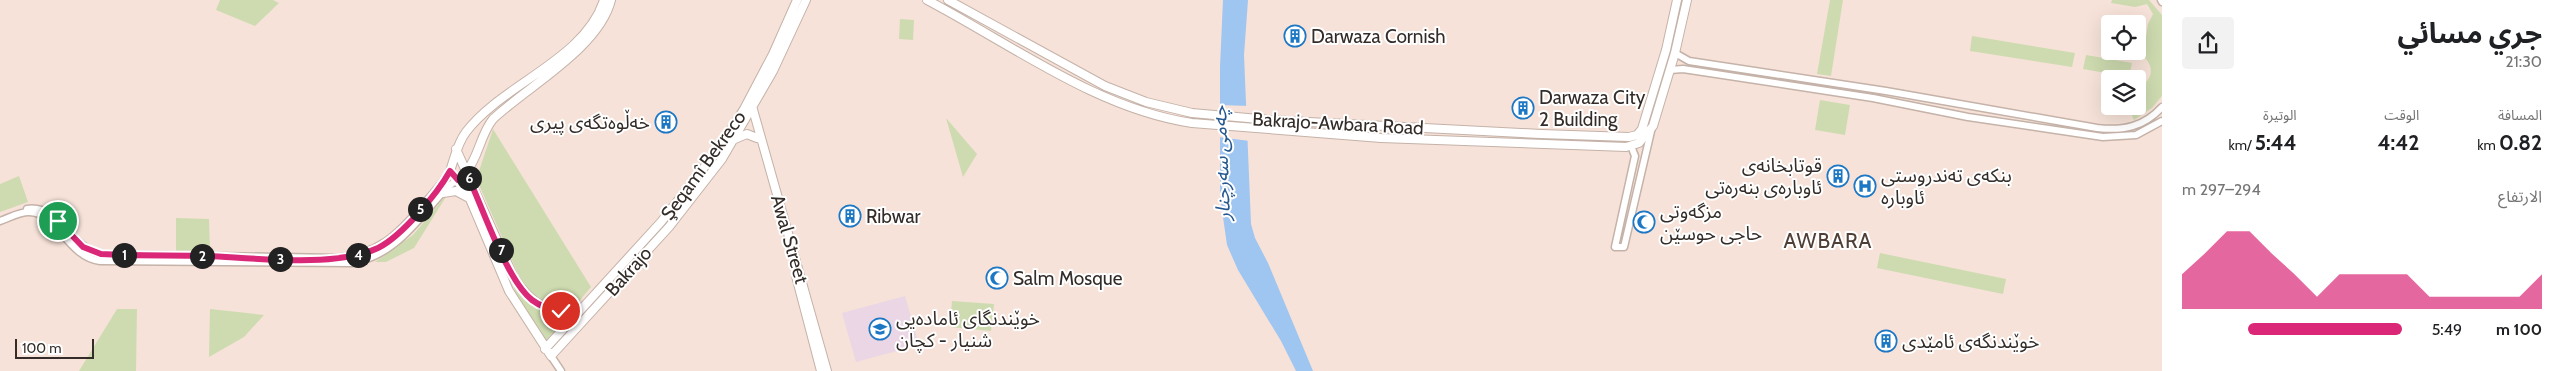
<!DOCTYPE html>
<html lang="ar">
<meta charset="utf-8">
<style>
:root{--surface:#fff;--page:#f2f2f2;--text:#202124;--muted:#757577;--accent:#db2777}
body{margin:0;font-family:Cabin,"Noto Sans Arabic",sans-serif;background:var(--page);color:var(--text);direction:rtl;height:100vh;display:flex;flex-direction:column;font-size:19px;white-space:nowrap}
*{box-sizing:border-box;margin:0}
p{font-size:16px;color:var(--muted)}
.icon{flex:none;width:28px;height:28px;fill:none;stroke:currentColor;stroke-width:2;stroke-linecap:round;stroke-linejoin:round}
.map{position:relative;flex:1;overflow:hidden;direction:ltr}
.sheet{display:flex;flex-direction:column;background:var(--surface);width:400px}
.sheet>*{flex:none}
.tools{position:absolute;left:2101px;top:15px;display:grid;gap:10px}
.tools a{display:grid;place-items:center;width:45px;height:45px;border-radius:5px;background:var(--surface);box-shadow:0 5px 20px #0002;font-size:25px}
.scale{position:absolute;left:15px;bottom:12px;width:79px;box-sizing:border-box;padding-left:5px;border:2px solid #332c28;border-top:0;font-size:14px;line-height:18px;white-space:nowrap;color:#332c28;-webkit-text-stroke:4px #fff;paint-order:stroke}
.pin{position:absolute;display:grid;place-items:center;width:42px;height:42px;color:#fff;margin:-21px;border:2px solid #fff;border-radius:50%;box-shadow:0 1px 5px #0007}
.km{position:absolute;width:25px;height:25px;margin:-12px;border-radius:50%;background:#222;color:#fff;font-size:14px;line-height:25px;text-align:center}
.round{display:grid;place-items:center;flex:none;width:52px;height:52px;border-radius:5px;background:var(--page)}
.summary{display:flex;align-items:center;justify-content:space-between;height:85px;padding:0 20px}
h1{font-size:28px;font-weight:700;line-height:38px}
.metrics{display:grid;grid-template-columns:repeat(3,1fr);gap:8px;height:85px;padding:5px 20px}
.metrics div{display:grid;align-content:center}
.metrics b{font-size:21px;font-weight:700}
.metrics small{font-size:14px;font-weight:400}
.metrics p{font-size:14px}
.chart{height:140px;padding:10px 20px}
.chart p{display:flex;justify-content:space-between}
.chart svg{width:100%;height:90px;margin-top:5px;fill:var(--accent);opacity:.7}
ul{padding:0 20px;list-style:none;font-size:16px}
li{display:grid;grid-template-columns:80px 60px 1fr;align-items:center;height:38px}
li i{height:12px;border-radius:6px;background:var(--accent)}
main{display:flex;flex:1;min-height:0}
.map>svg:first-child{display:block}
</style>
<main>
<section class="sheet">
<div class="summary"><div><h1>جري مسائي</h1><p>21:30</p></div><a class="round"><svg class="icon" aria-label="share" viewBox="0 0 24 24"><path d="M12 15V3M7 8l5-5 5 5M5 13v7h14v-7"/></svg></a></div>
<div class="metrics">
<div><p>المسافة</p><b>0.82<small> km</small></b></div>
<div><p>الوقت</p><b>4:42</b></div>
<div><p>الوتيرة</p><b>5:44<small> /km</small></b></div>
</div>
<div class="chart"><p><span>الارتفاع</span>294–297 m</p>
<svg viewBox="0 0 160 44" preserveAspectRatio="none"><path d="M0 44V27L10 17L20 6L30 6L40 17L50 27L60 38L70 27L80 27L90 27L100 27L110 38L120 38L130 38L140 38L150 38L160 27V44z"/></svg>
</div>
<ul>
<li><b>100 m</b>5:49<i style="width:70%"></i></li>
</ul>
</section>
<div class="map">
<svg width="2162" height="371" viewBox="0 0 2162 371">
<rect width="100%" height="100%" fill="#f6e2d8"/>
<!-- education -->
<path fill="#ead6e5" d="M905,296L919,345L856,362L842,313Z"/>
<!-- green -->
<path fill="#cedbb0" d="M220,0H273L279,3L255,26L216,10Z
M1830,0H1843L1831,76L1817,74Z
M2112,0H2149L2162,15V96L2152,108L2134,120L2131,113L2132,106H2138V86C2153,82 2155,66 2143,56L2148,24L2153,14L2147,4L2135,7L2111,3Z
M900,19L914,20L913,40L899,39Z
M1972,36L2075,53L2072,67L1970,51Z
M2086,55L2132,63L2129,77L2083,69Z
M1820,100L1850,105L1845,135L1815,130Z
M946,118L977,154L963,177Z
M493,129L591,287L576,305L562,306L545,302L529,293L519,276L479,185L477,177Z
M19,176L28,202L0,212V184Z
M449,192L414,248L386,262H375L413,235Z
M176,218L209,219L210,252H176Z
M1880,253L2006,279L2003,294L1877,268Z
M511,281C530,306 541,312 572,315L545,342L523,311Z
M952,301L994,304L991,331L950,327Z
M117,309H137L136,371H79Z
M210,309L264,315L244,337L209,357Z"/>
<!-- water -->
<path fill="#9fc5f1" d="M1223,0H1248L1244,55L1251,224L1255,238L1268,263L1313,371H1296L1281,341L1238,270L1227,245L1220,196V67Z"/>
<!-- pier -->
<path fill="#f6e2d8" d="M1219,105L1250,106V141L1218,137Z"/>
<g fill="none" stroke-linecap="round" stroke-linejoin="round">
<!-- tertiary casing -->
<g stroke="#c5b2a8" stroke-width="9">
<path id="tertiary" d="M2161,0L2162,2
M1675,53L1689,61L1886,91L2097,128C2123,131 2144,127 2162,107
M1670,70L1683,69L1873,98L1968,117L2103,137L2136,135L2162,121
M1631,146L1635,156L1615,247H1624L1652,127
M27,209C60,204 70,248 101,254L336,258C379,254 397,236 424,204C433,193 443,183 450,171
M0,221C9,218 19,212 29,212C58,212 67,257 100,261L352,263C396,255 417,220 445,190C451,184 459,178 466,172
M551,356L561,371"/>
</g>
<!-- secondary casing -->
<g stroke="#c5b2a8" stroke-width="10">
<path id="secondary" d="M604,0C585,60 502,84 466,132C457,144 455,157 450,171L470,199L509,291L551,356L669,227L722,159L773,71L806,0
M927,0C1011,44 1097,109 1192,123L1381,138L1626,147L1639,143L1653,126L1675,53L1687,0
M948,0L1105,86L1146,102L1192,113L1270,120L1541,134L1629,137L1637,135L1642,129L1666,50L1677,0
M752,106L827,371
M735,139L747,134L757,138
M456,149L514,278C532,305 547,312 579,310
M466,172C479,157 480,135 493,119C528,86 599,48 611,0
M443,193L456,191L469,198
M796,276L821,371
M545,349L661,222L721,146L744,109L773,54L797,0"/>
</g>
<!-- tertiary -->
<use href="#tertiary" stroke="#fff" stroke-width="6"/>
<!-- secondary -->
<use href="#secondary" stroke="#fff" stroke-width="8"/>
</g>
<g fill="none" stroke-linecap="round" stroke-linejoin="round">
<!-- route casing -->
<g stroke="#fff" stroke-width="10">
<path id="route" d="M58,221L83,247L101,254C136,256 172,255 208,256C254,258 336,268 378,248C402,236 437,194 450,171L458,180L466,172C482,205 506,280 532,300C541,307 550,309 561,311"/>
</g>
<!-- route -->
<use href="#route" stroke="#db2777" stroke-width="6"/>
</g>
<!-- icons -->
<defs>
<g id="building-ring" transform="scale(1.125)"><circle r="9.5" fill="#fff" stroke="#1c77c4" stroke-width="1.5"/><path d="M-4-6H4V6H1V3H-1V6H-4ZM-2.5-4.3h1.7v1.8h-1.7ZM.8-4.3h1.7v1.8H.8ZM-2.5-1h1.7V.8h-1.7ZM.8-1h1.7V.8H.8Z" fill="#1c77c4"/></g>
<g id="hospital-ring" transform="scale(1.125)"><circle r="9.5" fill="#fff" stroke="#1c77c4" stroke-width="1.5"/><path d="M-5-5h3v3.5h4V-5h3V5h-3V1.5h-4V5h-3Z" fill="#1c77c4"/></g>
<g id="mosque-ring" transform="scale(1.125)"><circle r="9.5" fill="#fff" stroke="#1c77c4" stroke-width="1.5"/><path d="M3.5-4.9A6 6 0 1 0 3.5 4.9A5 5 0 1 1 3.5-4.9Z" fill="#1c77c4"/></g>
<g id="school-ring" transform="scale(1.125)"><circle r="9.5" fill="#fff" stroke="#1c77c4" stroke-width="1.5"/><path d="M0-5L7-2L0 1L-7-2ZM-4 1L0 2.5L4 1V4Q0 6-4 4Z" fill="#1c77c4"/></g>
</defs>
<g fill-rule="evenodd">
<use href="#building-ring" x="1295" y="36"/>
<use href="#building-ring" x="1523" y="108"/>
<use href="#building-ring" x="666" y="122"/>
<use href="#building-ring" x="1838" y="176"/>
<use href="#hospital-ring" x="1865" y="186"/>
<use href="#building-ring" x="850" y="216"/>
<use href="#mosque-ring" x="1644" y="222"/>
<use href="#mosque-ring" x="997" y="278"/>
<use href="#school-ring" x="880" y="329"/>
<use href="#building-ring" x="1886" y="341"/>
</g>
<g text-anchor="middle" stroke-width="4" stroke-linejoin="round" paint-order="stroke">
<!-- poi labels -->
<g font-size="19" fill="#332c28" stroke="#fff" text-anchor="start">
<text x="1311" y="43">Darwaza Cornish</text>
<text x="1539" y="104">Darwaza City<tspan x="1539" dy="22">2 Building</tspan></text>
<text x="650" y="129" text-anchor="end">خەڵوەتگەی پیری</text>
<text x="1822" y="172" text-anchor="end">قوتابخانەی<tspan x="1822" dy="22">ئاوبارەی بنەرەتی</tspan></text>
<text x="1881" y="182">بنکەی تەندروستی<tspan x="1881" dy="22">ئاوبارە</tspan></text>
<text x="1660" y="218">مزگەوتی<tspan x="1660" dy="22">حاجی حوسێن</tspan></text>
<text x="866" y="223">Ribwar</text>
<text x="1013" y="285">Salm Mosque</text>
<text x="896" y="325">خوێندنگای ئامادەیی<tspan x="896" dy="22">شنیار - کچان</tspan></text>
<text x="1902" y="348">خوێندنگەی ئامێدی</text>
</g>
<!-- street labels -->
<g font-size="19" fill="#332c28" stroke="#fff">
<text transform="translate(1338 123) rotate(3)" y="7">Bakrajo-Awbara Road</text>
<text transform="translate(703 165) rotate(-54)" y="7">Şeqamî Bekreco</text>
<text transform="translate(790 239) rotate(74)" y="7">Awal Street</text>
<text transform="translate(628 271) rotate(-48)" y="7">Bakrajo</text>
</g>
<!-- water labels -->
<g font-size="20" font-style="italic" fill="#265990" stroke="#fff">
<text transform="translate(1221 163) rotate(-92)" y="7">چەمی سەرچنار</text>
</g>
<!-- quarter labels -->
<g font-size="21" letter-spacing="1" fill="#4f3f36" stroke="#fff">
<text x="1828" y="248">AWBARA</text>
</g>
</g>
</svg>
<div class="tools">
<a><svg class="icon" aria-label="locate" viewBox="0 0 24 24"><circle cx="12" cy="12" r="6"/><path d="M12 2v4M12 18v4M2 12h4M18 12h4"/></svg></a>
<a><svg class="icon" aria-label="layers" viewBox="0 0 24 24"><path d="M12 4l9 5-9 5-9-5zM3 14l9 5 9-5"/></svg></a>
</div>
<div class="scale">100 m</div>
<div class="pin" style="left:58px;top:221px;background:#1e9e55"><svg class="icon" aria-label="arrive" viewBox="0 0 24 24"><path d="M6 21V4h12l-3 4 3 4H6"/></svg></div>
<div class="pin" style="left:561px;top:311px;background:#d93025"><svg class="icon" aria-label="check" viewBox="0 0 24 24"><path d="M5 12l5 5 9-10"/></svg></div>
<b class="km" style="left:124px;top:255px">1</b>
<b class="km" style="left:202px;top:256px">2</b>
<b class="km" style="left:280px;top:259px">3</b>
<b class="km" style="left:358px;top:255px">4</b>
<b class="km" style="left:420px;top:209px">5</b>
<b class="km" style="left:469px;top:178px">6</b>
<b class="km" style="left:501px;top:250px">7</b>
</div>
</main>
